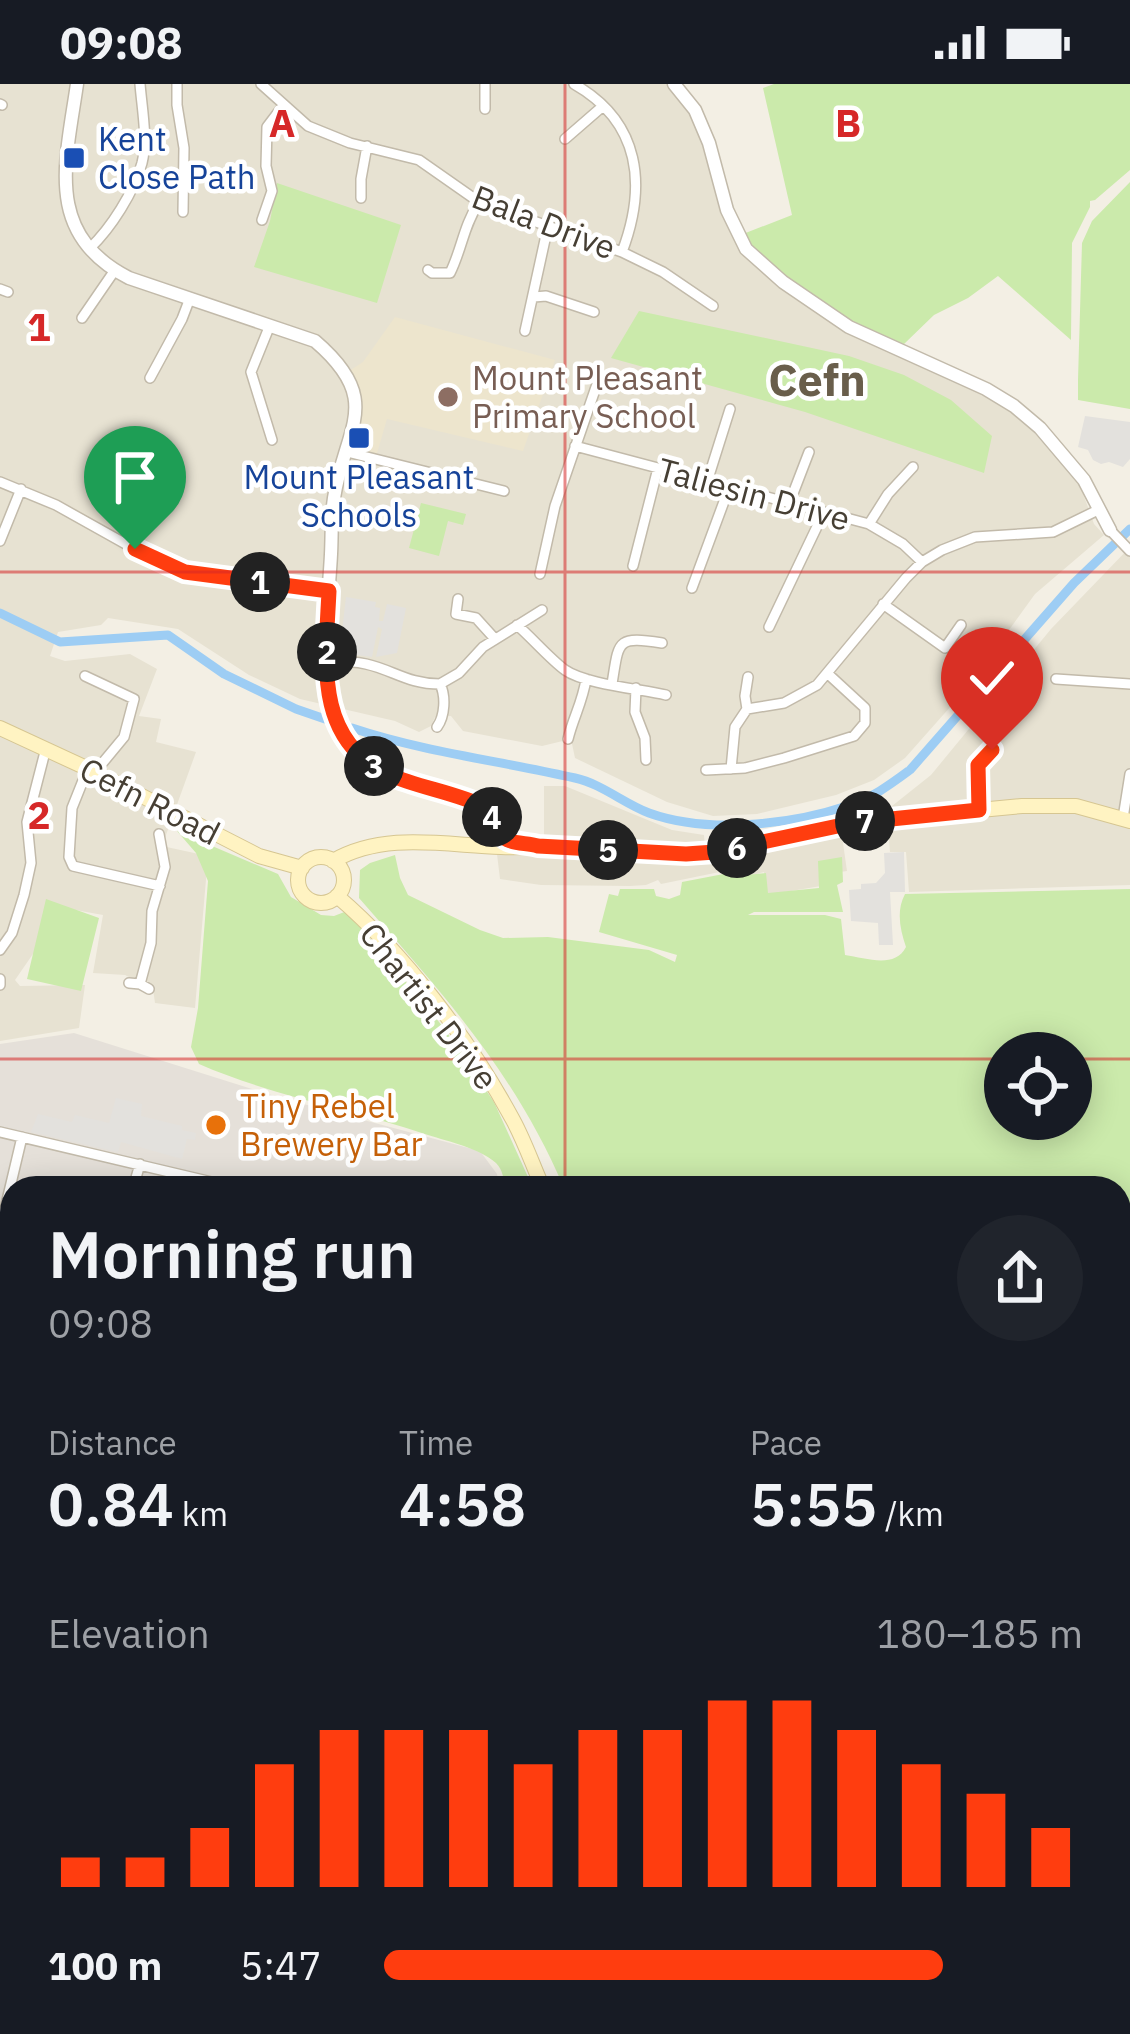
<!DOCTYPE html>
<meta charset="utf-8">
<style>
:root{--surface:#171b24;--page:#20242c;--text:#f1f3f6;--muted:#9ea1a6;--accent:#ff3d0f}
body{margin:0;font-family:"IBM Plex Sans",sans-serif;background:var(--page);color:var(--text);height:100vh;display:flex;flex-direction:column;font-size:45px;white-space:nowrap}
*{box-sizing:border-box;margin:0}
p{font-size:39px;color:var(--muted)}
.icon{flex:none;width:66px;height:66px;fill:none;stroke:currentColor;stroke-width:2;stroke-linecap:round;stroke-linejoin:round}
.map{position:relative;flex:1;overflow:hidden}
.sheet{position:absolute;left:0px;top:1092px;width:1131px;height:858px;display:flex;flex-direction:column;background:var(--surface);border-radius:36px 36px 0 0;box-shadow:0 6px 30px #0003}
.sheet>*{flex:none}
.tools{position:absolute;left:984px;top:948px;display:grid;gap:24px}
.tools a{display:grid;place-items:center;width:108px;height:108px;border-radius:50%;background:var(--surface);box-shadow:0 6px 30px #0003;font-size:60px}
.pin{position:absolute;display:grid;place-items:center;width:102px;height:102px;color:#fff;margin:-123px -51px;border-radius:50% 50% 50% 0;rotate:-45deg;box-shadow:0 0 12px #0007}
.pin .icon{rotate:45deg}
.km{position:absolute;width:60px;height:60px;margin:-30px;border-radius:50%;background:#222;color:#fff;font-size:33px;line-height:60px;text-align:center}
.round{display:grid;place-items:center;flex:none;width:126px;height:126px;border-radius:63px;background:var(--page)}
.head{display:flex;align-items:center;justify-content:space-between;height:204px;padding:0 48px}
h1{font-size:66px;font-weight:600;line-height:90px}
.metrics{display:grid;grid-template-columns:repeat(3,1fr);gap:18px;height:204px;padding:12px 48px}
.metrics div{display:grid;align-content:center}
.metrics b{font-size:60px;font-weight:600}
.metrics small{font-size:33px;font-weight:400}
.metrics p{font-size:33px}
.chart{height:336px;padding:24px 48px}
.chart p{display:flex;justify-content:space-between}
.chart svg{width:100%;height:216px;margin-top:12px;stroke:var(--accent);stroke-width:6}
ul{padding:0 48px;list-style:none;font-size:39px}
li{display:grid;grid-template-columns:192px 144px 1fr;align-items:center;height:90px}
li i{height:30px;border-radius:15px;background:var(--accent)}
.status{display:flex;justify-content:space-between;align-items:center;height:84px;padding:0 60px;background:var(--surface);direction:ltr}
.status svg{height:33px;fill:currentColor}
.map>svg:first-child{display:block}
</style>
<div class="status"><b>09:08</b><svg viewBox="0 0 49 12"><path d="M0 12V9h3v3zM5 12V6h3v6zM10 12V3h3v9zM15 12V0h3v12zM26 1h20v11H26zM47 4h2v5h-2z"/></svg></div>
<div class="map">
<svg width="1130" height="1950" viewBox="0 0 1130 1950">
<rect width="100%" height="100%" fill="#f3efe4"/>
<!-- residential -->
<path fill="#e7e2d2" d="M0,0H674L695,26L746,165L824,227L986,305L1058,364L1081,404L1094,440L1104,451L1035,510L967,604L905,674L874,696L836,711L757,730L713,732L667,718L575,674L571,655L542,662L463,647L451,632L435,633L431,642L419,648L395,637L300,615L249,591L178,545L108,534L101,541L58,548L50,572L65,577L130,570L157,585L139,632L161,635L156,658L196,668L162,762L208,772L195,924L155,919L153,905L125,891L93,889L103,831L48,821L35,867L15,896L20,902L85,901L79,944L0,957Z
M1130,463V801L909,808L906,768H890L887,726L931,691L1051,545Z
M544,702H565L672,746L704,751L706,776L841,745L847,787L820,791L821,802L767,811L764,788L741,794L739,784L661,800L658,796L646,801L630,802L541,801L500,795L497,770L544,768Z
M1119,1253L1130,1257V1588H1119Z
M0,1464L12,1470V1938H346L349,1950H0Z
M586,1938H1007L1008,1950H584Z"/>
<!-- industrial -->
<path fill="#e5e0d9" d="M74,949L281,1014L480,1067L497,1090L500,1104H12V1365L0,1363V960Z
M1119,1804L1130,1808V1950H1031L1029,1938H1119Z"/>
<!-- education -->
<path fill="#ede5cd" d="M395,233L555,276L523,367L387,335L375,376L347,368L355,340L346,289L363,278Z"/>
<!-- green -->
<path fill="#cbeaab" fill-rule="evenodd" d="M774,0H1130V86L1095,116L1090,117V123L1072,159L1071,256L998,192L968,214L934,231L904,260L852,240L818,218L768,181L743,150L792,131L763,4Z
M1130,98V325L1078,316V296L1082,159L1092,137Z
M277,99L401,141L377,219L254,183L270,137Z
M639,227L849,272L904,291L951,316L992,352L984,389L805,328L611,274Z
M421,419L466,430L463,441L448,437L439,472L409,464Z
M177,747L278,790L291,813L321,831L334,832L347,827L444,944L494,1018L533,1104H506C503,1094 503,1086 496,1079C479,1064 450,1058 428,1051C352,1025 272,1012 199,980L191,963L198,924L208,797L196,769Z
M395,771L400,794L408,811L480,846L503,854L548,853L649,866L675,878L677,871L599,848L609,810L618,812L620,805H654L656,812L669,815L680,811L682,798L734,788L736,792L766,789L768,809L819,804L818,777L842,773L843,798L837,801L843,828H754L748,831H825L841,835L845,871C866,874 895,885 906,863C900,845 896,827 905,810L1130,805V1254L1119,1250V1104H564C514,987 442,909 359,814L360,786L370,779ZM1005,969H1071V1035H1005Z
M46,815L99,834L81,907L27,895Z"/>
<!-- parking -->
<path fill="#e3e1dd" d="M1085,332L1130,338V375L1123,383L1109,378L1101,380L1093,376L1088,366L1078,363Z
M346,513L376,518L375,523L380,524L379,537H383L387,520L406,524L397,569L376,573L382,545L378,543L372,573L349,570L351,558L341,556Z
M904,768L905,808H890L893,861H879L878,839L851,837L849,806L861,805V800L876,799L885,789L884,769Z
M116,1014L142,1020L141,1032L182,1042V1046L196,1049L195,1056L187,1055L182,1075L121,1058L118,1068L31,1048L38,1030L72,1038L75,1031L109,1039Z"/>
<g fill="none" stroke-linecap="round" stroke-linejoin="round">
<!-- canal -->
<path stroke="#9dcdf4" stroke-width="9" d="M0,529L60,558L168,551L224,590L296,625L325,635
M352,644C424,668 500,677 575,694C602,700 623,719 649,729C707,750 790,741 847,722C871,715 891,700 910,686L1074,499L1130,445"/>
<!-- minor casing -->
<g stroke="#c2baaa" stroke-width="12">
<path id="minor" d="M177,0V21L184,64L183,128
M261,0L308,42L350,59L419,76L479,118L622,168L663,188L713,222
M574,0C641,38 647,102 622,168
M0,20L2,21
M485,25V0
M565,55L603,22
M361,114V95L367,62
M262,136L272,107L266,82L267,43L283,22
M90,164C111,144 134,108 142,79C148,55 142,25 140,0
M428,186L432,189H450C462,165 463,143 479,118
M0,205L8,208
M534,213L546,212L594,228
M82,234L115,186
M270,241L251,288L272,356
M525,247L548,142
M150,294L182,235L190,214
M575,362L869,440L903,460L922,478
M347,368L504,407
M0,398L56,421L149,473L185,488L329,507
M707,398L730,325
M789,420L809,368
M869,440L888,410L913,383
M1110,446L1130,467
M0,457L21,405
M633,482L658,384
M540,490L555,422L596,303
M692,504L729,404
M458,515L456,530L476,534L495,555
M883,520L945,564L961,541
M517,541C533,555 549,574 565,586C585,600 640,605 666,611
M769,543L824,428
M327,577C339,577 353,577 366,580C393,586 408,600 440,600
M85,592L134,615L124,653L95,688
M1056,595L1130,600
M612,600C619,556 616,552 662,559
M636,604L635,628L645,654L646,676
M747,625L784,619L817,601L906,494L922,478L942,466L975,453L1053,448L1098,426
M437,643C445,632 446,612 440,600L459,589L483,563L542,526
M568,655C573,634 583,617 586,595
M88,684L72,724L69,773L73,782L160,802
M731,685L735,643L747,625L745,612L748,593
M706,686L745,684L784,674L854,652L865,639V624L827,589
M979,726L978,681L992,666
M1123,734L1130,690
M0,866L12,849L24,811L31,779L27,738L46,664
M0,895V901
M129,899L140,900L149,905
M140,900L151,859L152,827L165,783L159,750
M0,1048L237,1104
M133,1104L140,1080
M0,1146L22,1053
M1119,1475H1130
M1119,1596H1130
M1119,1678L1130,1675
M12,1738L0,1747L12,1767
M1119,1811L1130,1818
M0,1823L12,1810
M0,1865L12,1873
M79,1938L93,1950
M226,1938L227,1950
M303,1938L304,1950
M644,1938L646,1950
M858,1938L862,1950
M739,1950L741,1938"/>
</g>
<!-- tertiary casing -->
<g stroke="#c2baaa" stroke-width="15">
<path id="tertiary" d="M77,0C66,77 43,150 129,194L315,257C385,317 345,343 334,414C331,433 332,452 331,470C329,516 316,603 339,643C362,684 403,695 445,708C456,712 470,715 480,720C494,728 496,745 507,756
M674,0L695,26L709,59L727,126L746,165L783,198L849,243L986,305L1014,322L1040,344L1084,396L1110,446
M478,756L487,746L490,731
M0,1579L12,1585
M1119,1727L1130,1729
M510,1938L526,1950
M23,1950L26,1938
M912,1950L925,1938"/>
</g>
<!-- secondary casing -->
<g stroke="#d6c692" stroke-width="16">
<path id="secondary" d="M0,644L95,688L259,772L302,784
M298 796a23 23 0 1 1 46 0a23 23 0 1 1-46 0Z
M333,777C396,741 469,769 538,762L686,770L715,768L864,737L1022,722H1076L1130,737
M337,812C405,870 471,958 513,1036C525,1058 533,1082 543,1104"/>
</g>
<!-- primary casing -->
<g stroke="#e9c55c" stroke-width="18">
<path id="primary" d="M0,1427L12,1432
M0,1443L12,1448
M1119,1745L1130,1747
M1119,1764L1130,1765"/>
</g>
<!-- minor -->
<use href="#minor" stroke="#fff" stroke-width="9"/>
<!-- tertiary -->
<use href="#tertiary" stroke="#fff" stroke-width="12"/>
<!-- secondary -->
<use href="#secondary" stroke="#fff3c2" stroke-width="14"/>
<!-- primary -->
<use href="#primary" stroke="#ffe491" stroke-width="15"/>
<!-- rail casing -->
<g stroke="#959595" stroke-width="8">
<path id="rail" d="M0,1376L12,1378
M1119,1625L1130,1624"/>
</g>
<!-- rail -->
<use href="#rail" stroke="#fff" stroke-width="3" stroke-dasharray="9" stroke-linecap="butt"/>
</g>
<g fill="none" stroke-linecap="round" stroke-linejoin="round">
<!-- route casing -->
<g stroke="#fff" stroke-width="24">
<path id="route" d="M135,465L185,488L329,507C326,575 313,655 388,690C419,704 454,708 485,723C491,732 498,752 508,756C517,760 528,759 538,762L686,770L715,768L852,739L979,726L978,681L992,666"/>
</g>
<!-- route -->
<use href="#route" stroke="#ff3d0f" stroke-width="15"/>
</g>
<!-- grid -->
<path fill="none" stroke="#d62828" stroke-width="3" stroke-opacity="0.55" d="M565,0V1104M0,488H1130M0,975H1005M1071,975H1130M0,1462H12M1119,1462H1130M565,1938V1950"/>
<!-- markers -->
<g fill="#1a4fb4" stroke="#fff" stroke-width="4.5">
<rect x="62" y="62" width="24" height="24" rx="6"/>
<rect x="347" y="342" width="24" height="24" rx="6"/>
</g>
<circle fill="#8d6e63" stroke="#fff" stroke-width="4.5" cx="448" cy="313" r="12"/>
<circle fill="#e8710a" stroke="#fff" stroke-width="4.5" cx="216" cy="1041" r="12"/>
<g text-anchor="middle" stroke-width="9" stroke-linejoin="round" paint-order="stroke">
<!-- transit labels -->
<g font-size="33" fill="#164399" stroke="#fff" text-anchor="start">
<text x="98" y="67">Kent<tspan x="98" dy="38">Close Path</tspan></text>
<text x="359" y="405" text-anchor="middle">Mount Pleasant<tspan x="359" dy="38">Schools</tspan></text>
</g>
<!-- street labels -->
<g font-size="33" fill="#463f34" stroke="#fff">
<text transform="translate(544 138) rotate(21)" y="12">Bala Drive</text>
<text transform="translate(754 410) rotate(15)" y="12">Taliesin Drive</text>
<text transform="translate(150 717) rotate(27)" y="12">Cefn Road</text>
<text transform="translate(429 922) rotate(52)" y="12">Chartist Drive</text>
</g>
<!-- education labels -->
<g font-size="33" fill="#785e54" stroke="#fff" text-anchor="start">
<text x="472" y="306">Mount Pleasant<tspan x="472" dy="38">Primary School</tspan></text>
</g>
<!-- food labels -->
<g font-size="33" fill="#c56008" stroke="#fff" text-anchor="start">
<text x="240" y="1034">Tiny Rebel<tspan x="240" dy="38">Brewery Bar</tspan></text>
</g>
<!-- district labels -->
<g font-size="45" font-weight="bold" fill="#695e4b" stroke="#fff">
<text x="817" y="312">Cefn</text>
</g>
</g>
<g font-size="39" text-anchor="middle" font-weight="bold" fill="#d62828" stroke="#fff" stroke-width="9" stroke-linejoin="round" paint-order="stroke">
<text x="282" y="53">A</text>
<text x="848" y="53">B</text>
<text x="39" y="257">1</text>
<text x="39" y="745">2</text>
</g>
</svg>
<div class="tools">
<a><svg class="icon" aria-label="locate" viewBox="0 0 24 24"><circle cx="12" cy="12" r="6"/><path d="M12 2v4M12 18v4M2 12h4M18 12h4"/></svg></a>
</div>
<div class="pin" style="left:135px;top:465px;background:#1e9e55"><svg class="icon" aria-label="arrive" viewBox="0 0 24 24"><path d="M6 21V4h12l-3 4 3 4H6"/></svg></div>
<div class="pin" style="left:992px;top:666px;background:#d93025"><svg class="icon" aria-label="check" viewBox="0 0 24 24"><path d="M5 12l5 5 9-10"/></svg></div>
<b class="km" style="left:260px;top:498px">1</b>
<b class="km" style="left:327px;top:568px">2</b>
<b class="km" style="left:374px;top:682px">3</b>
<b class="km" style="left:492px;top:733px">4</b>
<b class="km" style="left:608px;top:766px">5</b>
<b class="km" style="left:737px;top:764px">6</b>
<b class="km" style="left:865px;top:737px">7</b>
<section class="sheet">
<div class="head"><div><h1>Morning run</h1><p>09:08</p></div><a class="round"><svg class="icon" aria-label="share" viewBox="0 0 24 24"><path d="M12 15V3M7 8l5-5 5 5M5 13v7h14v-7"/></svg></a></div>
<div class="metrics">
<div><p>Distance</p><b>0.84<small> km</small></b></div>
<div><p>Time</p><b>4:58</b></div>
<div><p>Pace</p><b>5:55<small> /km</small></b></div>
</div>
<div class="chart"><p><span>Elevation</span>180–185 m</p>
<svg viewBox="0 0 160 44" preserveAspectRatio="none"><path d="M5 44V38M15 44V38M25 44V32M35 44V19M45 44V12M55 44V12M65 44V12M75 44V19M85 44V12M95 44V12M105 44V6M115 44V6M125 44V12M135 44V19M145 44V25M155 44V32"/></svg>
</div>
<ul>
<li><b>100 m</b>5:47<i style="width:80%"></i></li>
</ul>
</section>
</div>
